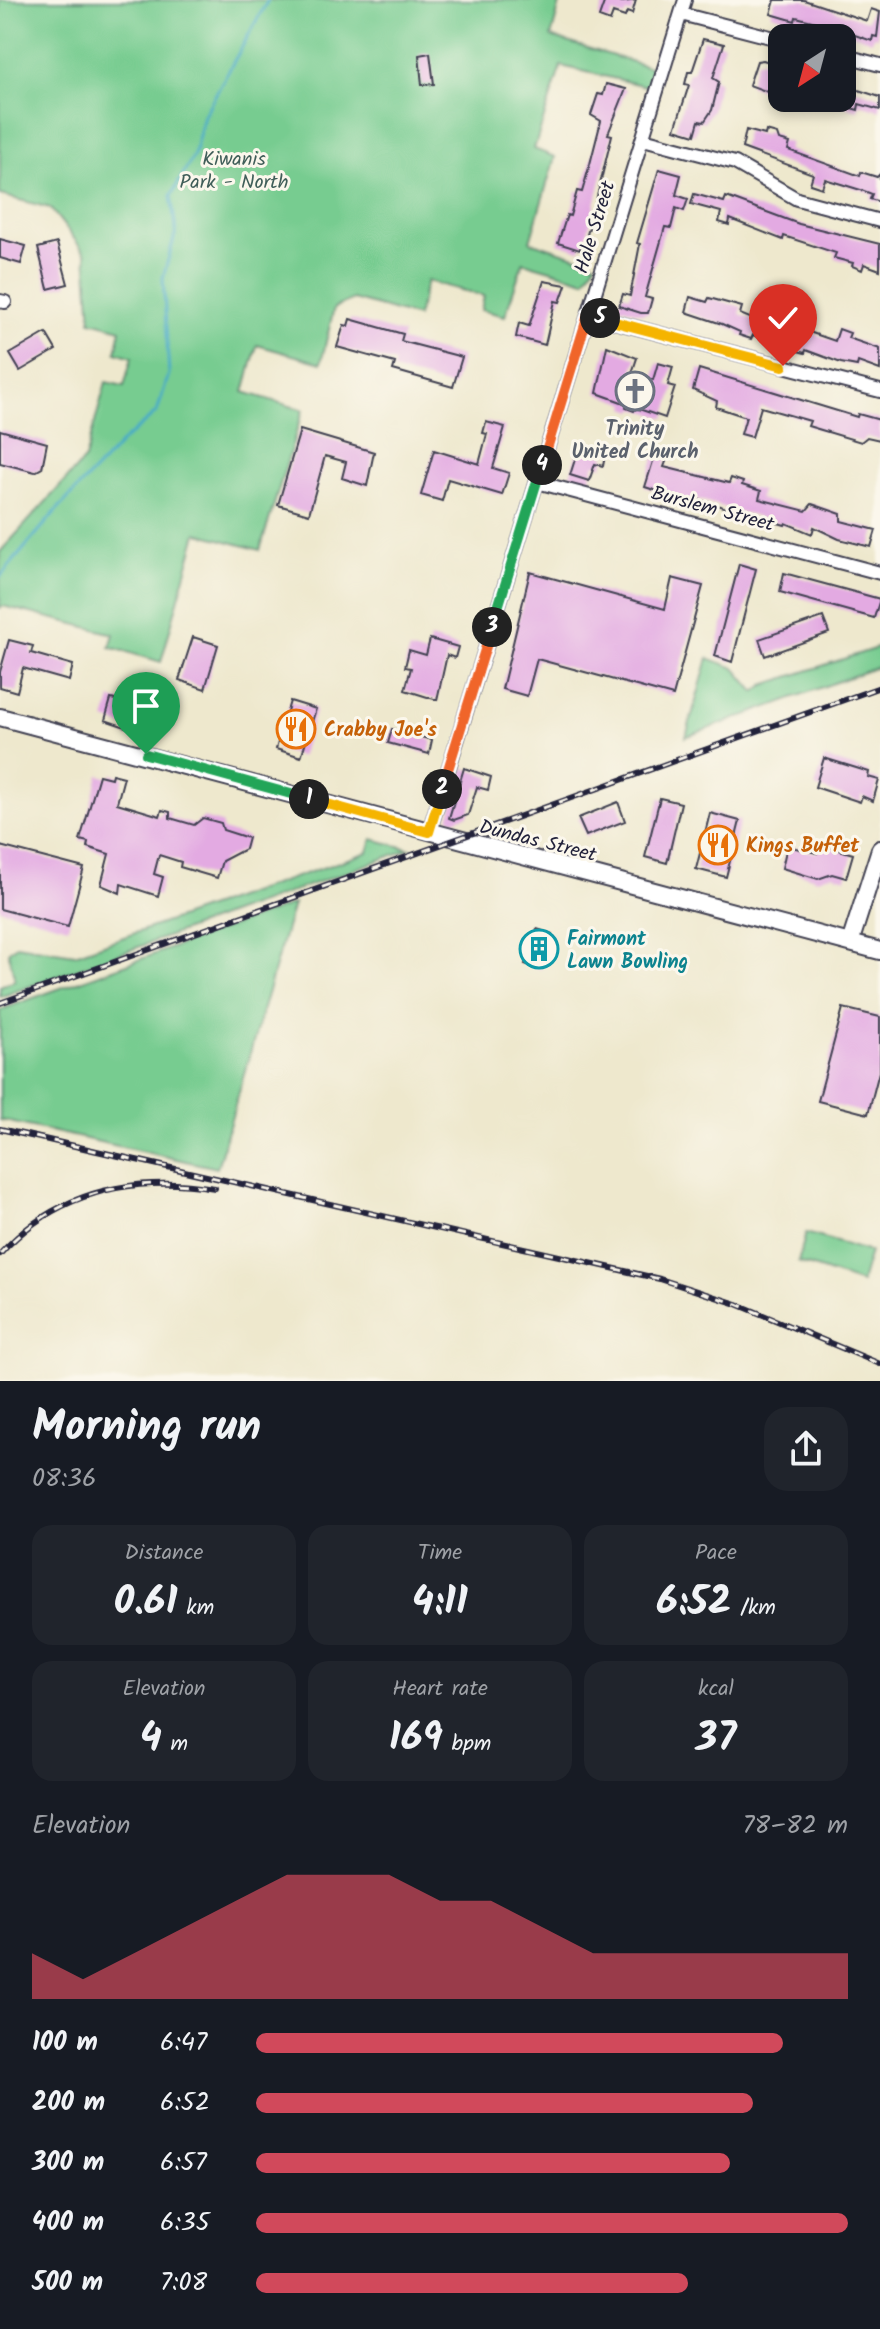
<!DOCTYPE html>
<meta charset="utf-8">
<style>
:root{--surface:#171b24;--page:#20242c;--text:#f1f3f6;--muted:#9ea1a6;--accent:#d1495b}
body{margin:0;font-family:Kalam,sans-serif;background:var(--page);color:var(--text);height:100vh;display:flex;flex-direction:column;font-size:30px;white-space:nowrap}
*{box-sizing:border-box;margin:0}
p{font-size:26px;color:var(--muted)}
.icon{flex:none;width:44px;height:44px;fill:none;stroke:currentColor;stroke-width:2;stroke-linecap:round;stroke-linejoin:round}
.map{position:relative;height:1381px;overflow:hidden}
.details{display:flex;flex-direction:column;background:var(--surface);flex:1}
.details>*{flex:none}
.needle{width:52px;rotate:216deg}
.tools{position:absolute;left:768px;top:24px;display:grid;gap:16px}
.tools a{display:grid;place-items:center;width:88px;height:88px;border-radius:16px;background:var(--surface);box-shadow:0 4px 12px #0003;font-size:40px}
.pin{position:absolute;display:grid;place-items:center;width:68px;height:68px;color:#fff;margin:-82px -34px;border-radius:50% 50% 50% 0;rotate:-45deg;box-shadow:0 0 8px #0007}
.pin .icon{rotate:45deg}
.km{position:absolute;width:40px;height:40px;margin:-20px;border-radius:50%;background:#222;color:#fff;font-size:22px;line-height:40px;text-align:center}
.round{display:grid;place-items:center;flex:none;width:84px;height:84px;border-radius:24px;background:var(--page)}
.headline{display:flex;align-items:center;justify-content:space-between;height:136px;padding:0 32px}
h1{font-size:44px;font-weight:700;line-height:60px}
.stats{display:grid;grid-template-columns:repeat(3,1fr);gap:12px;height:136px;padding:8px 32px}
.stats div{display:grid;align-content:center;border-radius:20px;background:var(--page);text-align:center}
.stats b{font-size:40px;font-weight:700}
.stats small{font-size:22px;font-weight:400}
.stats p{font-size:22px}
.chart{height:224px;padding:16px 32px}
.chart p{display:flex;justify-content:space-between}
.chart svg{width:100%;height:144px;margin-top:8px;fill:var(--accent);opacity:.7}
ul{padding:0 32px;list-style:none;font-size:26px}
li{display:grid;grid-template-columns:128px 96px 1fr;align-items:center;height:60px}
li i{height:20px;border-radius:10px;background:var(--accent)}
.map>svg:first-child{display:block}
</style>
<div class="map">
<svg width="880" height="1381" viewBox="0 0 880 1381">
<rect width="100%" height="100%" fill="#fbf7ec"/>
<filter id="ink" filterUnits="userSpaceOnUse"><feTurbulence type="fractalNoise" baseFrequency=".0125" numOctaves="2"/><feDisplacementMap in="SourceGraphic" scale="16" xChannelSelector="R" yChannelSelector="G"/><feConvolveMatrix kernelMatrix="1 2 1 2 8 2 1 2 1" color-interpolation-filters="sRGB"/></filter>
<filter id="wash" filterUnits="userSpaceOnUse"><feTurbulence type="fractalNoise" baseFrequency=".006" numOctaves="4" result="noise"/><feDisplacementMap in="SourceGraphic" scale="32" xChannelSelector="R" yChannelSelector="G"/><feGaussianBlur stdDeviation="1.8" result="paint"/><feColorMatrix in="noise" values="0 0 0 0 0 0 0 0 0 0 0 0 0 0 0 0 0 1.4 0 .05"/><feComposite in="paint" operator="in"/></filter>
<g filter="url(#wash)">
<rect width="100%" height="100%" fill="#eee8cd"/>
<!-- green -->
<path fill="#77cc90" stroke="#4c7766" stroke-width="2" d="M0,0H561L551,37L656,69L650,87L561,66L534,149L555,157L530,241L596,263L585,280L523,262L505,316L481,310L484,296L427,281L417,317L353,299L334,308L321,363L257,345L244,392L303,410L260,550L197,533L161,662L110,647L114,634L3,606L0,608V552L85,459L106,382L124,386L132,357L116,352L121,329L91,321L86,254L50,208L0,195Z
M880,647V666L686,737L708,658L735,668L755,692L764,685Z
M372,839L410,849L0,997V986L15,980L8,952L16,945L75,954L368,852Z
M293,904L217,1168L0,1120V1010Z
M806,1233L870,1252L861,1283L798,1262Z"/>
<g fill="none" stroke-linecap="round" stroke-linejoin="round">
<!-- stream -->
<path stroke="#46aac6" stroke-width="3" d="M0,577L56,511L125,439L157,412L169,374L163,278L176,231L171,196L194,155L204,115L268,0"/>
</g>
<g id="blocks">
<!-- building -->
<path fill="#e3aae2" d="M605,0L623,2L636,0L632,14L627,12L625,17L613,13L610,21L599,17Z
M775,0H804L867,21L871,9L880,12L877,37L873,36L872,41L820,23L796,17L795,21L771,14Z
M703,39L724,44L713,78L719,82L712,110L704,122L699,121L695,135L675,129L689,85L685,84L688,72H692Z
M430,53L434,84L422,85L419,55Z
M763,60L782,66V97L749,85L757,61Z
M606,84L626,89L608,134L612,135L592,217L584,245L581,244L580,250L558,243L567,215L570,216L577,191L582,192L590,164L601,121L591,115L598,94L603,95Z
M849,87L880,97V110L859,104L858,110L844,106Z
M746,130L765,135L766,131L777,134L779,140L790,143L788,150L860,176L861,172L877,177L880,174V202L870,199L872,194L864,191L825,179L822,188L810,184L813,174L742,148Z
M659,169L681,175L676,195L688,199L684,211L676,208L671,228L665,227L645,297L652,299L648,313H641L619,306L623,294L630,296L640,244L637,243Z
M694,194L724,202L726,197L729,198L799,224L880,244V270L864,264L862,270L852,266L853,263L834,258L836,253L784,236L783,240L730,219L729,225L719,222L721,212L691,204Z
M0,239L26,246L21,264L0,258Z
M57,243L68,284L48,289L38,248Z
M544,281L566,285L560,302L555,301L545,345L516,337L519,323L529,326Z
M690,297L707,302L709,298L742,307L740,314L774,328L777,318L797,324L802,312L812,316L807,329L812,333L835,341L839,329L850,333L848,338L880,349V370L858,362L857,366L841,363L806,350L805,353L783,347L753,335L751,339L739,335L740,332L722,324L686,312Z
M350,319L403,334L401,341L462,357L453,387L393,370L395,363L337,347L344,325L348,326Z
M46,333L56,350L20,371L10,354Z
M607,346L637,358L632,373L653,380L658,363L673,367L668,385L675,387L665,418L636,408L634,411L626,408L627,404L597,393Z
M699,369L857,417L858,414L880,420V440L867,437L861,442L808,426L810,421L761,407L752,437L741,434L746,417L716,407L717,401L693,390Z
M486,422L505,427L493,468L509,473L502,495L448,479L442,501L421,495L434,450L479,464L487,434L483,433Z
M0,430L47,443L42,468L35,472L0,463Z
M300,430L374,452L367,486L342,478L346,462L325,456L309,514L278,505Z
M579,447L605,456L603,466L595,464L589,481L570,475Z
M655,455L667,459L664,467L729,483L731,478L743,482L742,485L761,491L759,499L806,511L812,504L841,514V521L876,530L871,547L839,539L814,527L812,534L786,523L785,525L696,499L695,503L645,487Z
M739,564L756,569L732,662L715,656Z
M530,572L665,609L672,578L703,586L673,696L537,659L527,696L502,689Z
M784,573L880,599L874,618L780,592Z
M823,617L829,633L765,656L759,639Z
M193,637L218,645L205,689L179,680Z
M430,639L458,647L455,658L447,655L437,700L405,690L411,668L405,667L409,650L426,655Z
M9,640L33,646L31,653L73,665L69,681L23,668L17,692L0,687V672Z
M111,699L124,702L122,708L148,715L143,733L105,720Z
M290,701L316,709L301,757L276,749Z
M392,729L432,740L429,754L388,743Z
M824,758L869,772L868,777L879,780L873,801L862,796L860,802L815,787Z
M464,768L491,777L488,790L477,787L468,815L454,820L449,818Z
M112,774L124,777L117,803L160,816L162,810L170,812V818L194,825L203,818L221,823L223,830L248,838L245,849L222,861L217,878L180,867L181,862L159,855L154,874L163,877L158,896L121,884L120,893L101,885L109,854L87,847L88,842L80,840L99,775L111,778Z
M660,798L681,803L667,863L645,857Z
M618,802L625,821L586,836L578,818Z
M710,813L740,821L726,877L696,869Z
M819,844L853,854L846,878L832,874L818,879L782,868L787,846L817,853Z
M0,846L84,868L68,927L0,909Z
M537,929L552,934L541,969L525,964Z
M843,1008L880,1017V1068L868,1114L818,1101Z"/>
</g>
</g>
<g filter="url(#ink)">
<use href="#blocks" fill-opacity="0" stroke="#414051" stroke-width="2"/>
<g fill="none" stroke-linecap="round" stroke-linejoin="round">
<!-- minor casing -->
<g stroke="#414051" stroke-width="16">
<path id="minor" d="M681,14L782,40
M842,55L880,65
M643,139L735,163L797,199L880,221
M0,301L5,302
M588,315L880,391
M537,482L880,573
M429,832L685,0"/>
</g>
<!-- major casing -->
<g stroke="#414051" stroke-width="20">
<path id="major" d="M0,717L880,951
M850,943L880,849"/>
</g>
<!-- minor -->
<use href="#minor" stroke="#fff" stroke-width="12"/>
<!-- major -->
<use href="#major" stroke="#fff" stroke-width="16"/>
<!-- rail casing -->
<g stroke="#22223b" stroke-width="6">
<path id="rail" d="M0,1003L880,687
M0,1129L660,1279L737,1304L880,1364
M0,1254C57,1191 133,1175 215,1188"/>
</g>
<!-- rail -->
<use href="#rail" stroke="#fbf7ec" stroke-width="3" stroke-dasharray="9" stroke-linecap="butt"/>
</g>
</g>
<g fill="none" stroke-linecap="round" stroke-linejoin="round" filter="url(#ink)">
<!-- split-1 casing -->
<g stroke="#fff" stroke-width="16">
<path id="split-1" d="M146,754L309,799"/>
</g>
<!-- split-2 casing -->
<g stroke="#fff" stroke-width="16">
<path id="split-2" d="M309,799L429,832L442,789"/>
</g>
<!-- split-3 casing -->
<g stroke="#fff" stroke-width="16">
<path id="split-3" d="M442,789L492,627"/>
</g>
<!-- split-4 casing -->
<g stroke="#fff" stroke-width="16">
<path id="split-4" d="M492,627L542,465"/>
</g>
<!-- split-5 casing -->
<g stroke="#fff" stroke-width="16">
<path id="split-5" d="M542,465L588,315L600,318"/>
</g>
<!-- split-6 casing -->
<g stroke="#fff" stroke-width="16">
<path id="split-6" d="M600,318L783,366"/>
</g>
<!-- split-1 -->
<use href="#split-1" stroke="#22a559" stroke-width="10"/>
<!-- split-2 -->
<use href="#split-2" stroke="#f5b400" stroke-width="10"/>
<!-- split-3 -->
<use href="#split-3" stroke="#f0652b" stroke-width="10"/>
<!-- split-4 -->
<use href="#split-4" stroke="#22a559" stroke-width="10"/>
<!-- split-5 -->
<use href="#split-5" stroke="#f0652b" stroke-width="10"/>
<!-- split-6 -->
<use href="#split-6" stroke="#f5b400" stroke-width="10"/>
</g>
<!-- icons -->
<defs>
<g id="church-ring" transform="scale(2)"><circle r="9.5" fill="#fbf7ec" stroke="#6b7280" stroke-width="1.5"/><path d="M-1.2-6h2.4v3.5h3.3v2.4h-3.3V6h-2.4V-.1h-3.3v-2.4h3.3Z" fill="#6b7280"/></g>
<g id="restaurant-ring" transform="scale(2)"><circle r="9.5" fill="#fbf7ec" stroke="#e8710a" stroke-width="1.5"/><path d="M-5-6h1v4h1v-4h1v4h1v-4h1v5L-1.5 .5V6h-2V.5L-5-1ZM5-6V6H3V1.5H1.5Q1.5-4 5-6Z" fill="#e8710a"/></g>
<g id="building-ring" transform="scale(2)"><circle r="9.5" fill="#fbf7ec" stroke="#0f9aa8" stroke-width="1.5"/><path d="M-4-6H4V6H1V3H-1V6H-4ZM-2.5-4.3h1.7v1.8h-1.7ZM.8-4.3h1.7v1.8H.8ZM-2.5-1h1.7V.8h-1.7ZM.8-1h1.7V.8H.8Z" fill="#0f9aa8"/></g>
</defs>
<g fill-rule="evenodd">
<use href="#church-ring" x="635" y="391"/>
<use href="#restaurant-ring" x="296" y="729"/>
<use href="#restaurant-ring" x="718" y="845"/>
<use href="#building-ring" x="539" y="949"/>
</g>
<g text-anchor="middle" stroke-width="6" stroke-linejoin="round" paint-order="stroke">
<!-- park labels -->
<g font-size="20" fill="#405e59" stroke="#fbf7ec">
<text x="234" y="165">Kiwanis<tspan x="234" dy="23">Park - North</tspan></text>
</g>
<!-- street labels -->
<g font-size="20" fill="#22223b" stroke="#fbf7ec">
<text transform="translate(594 227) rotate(-73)" y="7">Hale Street</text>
<text transform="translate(713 508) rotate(15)" y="7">Burslem Street</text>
<text transform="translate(538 840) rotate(14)" y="7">Dundas Street</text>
</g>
<!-- worship labels -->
<g font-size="20" font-weight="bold" fill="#5b616d" stroke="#fbf7ec">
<text x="635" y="435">Trinity<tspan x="635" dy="23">United Church</tspan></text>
</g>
<!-- food labels -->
<g font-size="20" font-weight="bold" fill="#c56008" stroke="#fbf7ec" text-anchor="start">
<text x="324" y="736">Crabby Joe's</text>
<text x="746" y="852">Kings Buffet</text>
</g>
<!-- culture labels -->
<g font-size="20" font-weight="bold" fill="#0d838f" stroke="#fbf7ec" text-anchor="start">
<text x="567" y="945">Fairmont<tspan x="567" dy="23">Lawn Bowling</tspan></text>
</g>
</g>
</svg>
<div class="tools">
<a><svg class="needle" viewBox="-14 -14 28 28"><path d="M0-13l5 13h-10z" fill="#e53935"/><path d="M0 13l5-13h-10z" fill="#9ea1a6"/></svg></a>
</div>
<div class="pin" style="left:146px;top:754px;background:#1e9e55"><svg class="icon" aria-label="arrive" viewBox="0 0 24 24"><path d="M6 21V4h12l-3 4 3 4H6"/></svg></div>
<div class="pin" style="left:783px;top:366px;background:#d93025"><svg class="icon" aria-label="check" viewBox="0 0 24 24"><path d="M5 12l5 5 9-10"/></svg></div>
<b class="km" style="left:309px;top:799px">1</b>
<b class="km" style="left:442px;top:789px">2</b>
<b class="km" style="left:492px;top:627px">3</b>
<b class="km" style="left:542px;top:465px">4</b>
<b class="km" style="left:600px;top:318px">5</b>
</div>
<section class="details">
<div class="headline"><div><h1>Morning run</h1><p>08:36</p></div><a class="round"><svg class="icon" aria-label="share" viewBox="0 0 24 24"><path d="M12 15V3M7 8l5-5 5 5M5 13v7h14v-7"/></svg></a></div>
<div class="stats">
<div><p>Distance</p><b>0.61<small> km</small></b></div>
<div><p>Time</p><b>4:11</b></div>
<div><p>Pace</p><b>6:52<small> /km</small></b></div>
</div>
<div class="stats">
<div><p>Elevation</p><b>4<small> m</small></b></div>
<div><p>Heart rate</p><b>169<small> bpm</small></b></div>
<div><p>kcal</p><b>37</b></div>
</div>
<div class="chart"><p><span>Elevation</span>78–82 m</p>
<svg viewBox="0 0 160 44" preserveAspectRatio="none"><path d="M0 44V30L10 38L20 30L30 22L40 14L50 6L60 6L70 6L80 14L90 14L100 22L110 30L120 30L130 30L140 30L150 30L160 30V44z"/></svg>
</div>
<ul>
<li><b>100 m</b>6:47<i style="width:89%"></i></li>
<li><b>200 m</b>6:52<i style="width:84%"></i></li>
<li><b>300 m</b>6:57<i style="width:80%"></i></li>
<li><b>400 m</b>6:35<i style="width:100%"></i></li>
<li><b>500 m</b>7:08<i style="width:73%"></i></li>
</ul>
</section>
